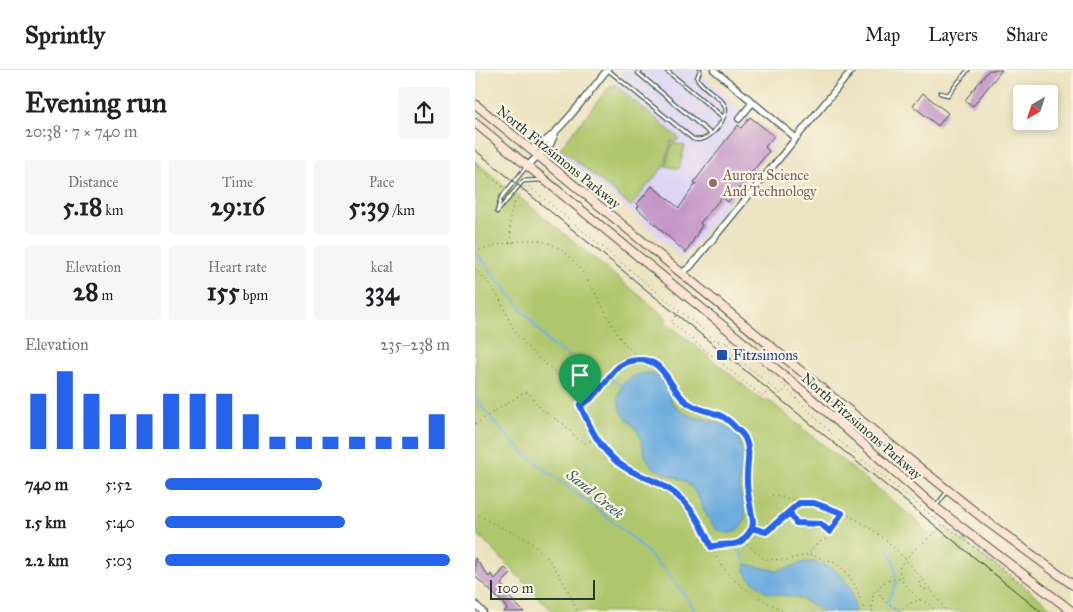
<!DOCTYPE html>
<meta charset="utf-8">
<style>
:root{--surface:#fff;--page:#f6f6f6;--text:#202124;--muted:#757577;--line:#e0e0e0;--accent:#2563eb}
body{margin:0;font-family:"IM FELL Great Primer",serif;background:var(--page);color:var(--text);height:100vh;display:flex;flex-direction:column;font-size:19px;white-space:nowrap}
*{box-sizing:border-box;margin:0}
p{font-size:16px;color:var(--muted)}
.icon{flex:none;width:28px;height:28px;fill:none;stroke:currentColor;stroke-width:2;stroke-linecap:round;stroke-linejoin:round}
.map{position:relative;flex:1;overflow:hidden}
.drawer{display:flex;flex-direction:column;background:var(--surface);width:475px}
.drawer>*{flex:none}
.needle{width:32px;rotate:219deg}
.tools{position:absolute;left:538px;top:15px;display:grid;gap:10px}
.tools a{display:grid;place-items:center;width:45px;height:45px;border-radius:5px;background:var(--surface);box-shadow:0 2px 8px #0003;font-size:25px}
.scale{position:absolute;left:15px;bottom:12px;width:105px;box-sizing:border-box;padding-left:5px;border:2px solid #1f3d34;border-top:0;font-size:14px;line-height:18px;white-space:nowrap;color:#1f3d34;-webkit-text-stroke:4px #fcf5e5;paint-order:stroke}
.pin{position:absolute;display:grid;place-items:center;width:42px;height:42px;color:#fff;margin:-51px -21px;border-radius:50% 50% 50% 0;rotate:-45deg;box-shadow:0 0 5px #0007}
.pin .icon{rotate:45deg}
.round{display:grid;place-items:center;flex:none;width:52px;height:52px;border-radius:5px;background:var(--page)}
.headline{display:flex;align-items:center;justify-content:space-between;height:85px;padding:0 25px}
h1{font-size:28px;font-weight:800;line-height:38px}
.stats{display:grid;grid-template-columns:repeat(3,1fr);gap:8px;height:85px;padding:5px 25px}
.stats div{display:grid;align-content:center;border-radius:5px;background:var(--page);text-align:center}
.stats b{font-size:25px;font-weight:800}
.stats small{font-size:14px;font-weight:400}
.stats p{font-size:14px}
.chart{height:140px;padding:10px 25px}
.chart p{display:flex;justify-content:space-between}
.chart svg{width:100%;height:90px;margin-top:5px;stroke:var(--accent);stroke-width:6}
ul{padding:0 25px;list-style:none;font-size:16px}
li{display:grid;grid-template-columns:80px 60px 1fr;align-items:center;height:38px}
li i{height:12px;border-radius:6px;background:var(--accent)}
header{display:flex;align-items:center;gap:30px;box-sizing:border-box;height:70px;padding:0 25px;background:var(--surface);border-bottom:1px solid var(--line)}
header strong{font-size:24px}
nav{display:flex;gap:28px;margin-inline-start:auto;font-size:18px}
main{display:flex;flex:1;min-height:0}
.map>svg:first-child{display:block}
</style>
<header>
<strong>Sprintly</strong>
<nav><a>Map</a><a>Layers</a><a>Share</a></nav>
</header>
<main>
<section class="drawer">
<div class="headline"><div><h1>Evening run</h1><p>20:38 · 7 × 740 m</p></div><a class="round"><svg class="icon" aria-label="share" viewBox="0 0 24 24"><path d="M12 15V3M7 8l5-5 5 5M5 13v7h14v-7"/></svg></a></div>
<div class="stats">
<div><p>Distance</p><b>5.18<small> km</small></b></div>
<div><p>Time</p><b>29:16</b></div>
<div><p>Pace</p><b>5:39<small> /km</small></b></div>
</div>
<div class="stats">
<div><p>Elevation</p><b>28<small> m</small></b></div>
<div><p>Heart rate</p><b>155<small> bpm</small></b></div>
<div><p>kcal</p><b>334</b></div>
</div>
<div class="chart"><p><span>Elevation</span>235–238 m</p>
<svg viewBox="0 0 160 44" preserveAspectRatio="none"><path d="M5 44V17M15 44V6M25 44V17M35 44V27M45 44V27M55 44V17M65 44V17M75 44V17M85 44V27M95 44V38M105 44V38M115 44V38M125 44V38M135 44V38M145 44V38M155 44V27"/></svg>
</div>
<ul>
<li><b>740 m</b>5:52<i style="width:55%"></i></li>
<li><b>1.5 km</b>5:40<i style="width:63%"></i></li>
<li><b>2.2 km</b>5:03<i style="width:100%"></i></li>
</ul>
</section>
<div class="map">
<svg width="598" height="542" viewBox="0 0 598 542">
<rect width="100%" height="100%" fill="#fcf5e5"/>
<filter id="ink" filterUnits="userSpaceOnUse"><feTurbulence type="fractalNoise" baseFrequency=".02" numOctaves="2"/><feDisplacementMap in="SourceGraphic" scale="10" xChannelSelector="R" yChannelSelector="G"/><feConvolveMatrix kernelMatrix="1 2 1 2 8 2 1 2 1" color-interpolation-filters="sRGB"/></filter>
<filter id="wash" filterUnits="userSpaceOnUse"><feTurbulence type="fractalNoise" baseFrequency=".0096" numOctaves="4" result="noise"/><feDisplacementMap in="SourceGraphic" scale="20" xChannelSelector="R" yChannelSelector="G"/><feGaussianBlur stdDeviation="1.12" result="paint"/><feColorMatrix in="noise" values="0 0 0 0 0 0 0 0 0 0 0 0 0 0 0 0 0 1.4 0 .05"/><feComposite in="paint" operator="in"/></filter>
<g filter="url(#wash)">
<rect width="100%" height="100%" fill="#ebe2bf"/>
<!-- built -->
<path fill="#ded5f5" d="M148,0H221L301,69L300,74L208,189L153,139L82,81Z"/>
<!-- green -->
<path fill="#afc76c" stroke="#678250" d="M140,15L204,68L201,72L196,71L190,95L156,136L85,78L135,16Z
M197,73L210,76L204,99L191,96Z
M0,91L192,248L190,251L197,257L289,332L292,329L443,452L451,462L461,466L469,456L582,542H78L0,461Z"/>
<!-- water -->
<path fill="#6aabde" stroke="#447489" d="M172,303C198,307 189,324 200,336C218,356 258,343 266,375C270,390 263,405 265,421C268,438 278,449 260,462C232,470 230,430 216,417C205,405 188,406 176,395C168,387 169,373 163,363C159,355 151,350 147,342C136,322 152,303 172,303Z
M330,492C360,490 379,513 380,542H348L325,528L292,523L274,508L270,500L271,494L302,501Z"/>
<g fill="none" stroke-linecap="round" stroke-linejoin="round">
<!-- stream -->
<path stroke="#6aabde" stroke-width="2" d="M4,186L76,275L146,315
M0,326C31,376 82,408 128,444C163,471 198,504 221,542
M412,477L419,492L421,507
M264,478L271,494
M422,541L412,534L422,511"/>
</g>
<g id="blocks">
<!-- building -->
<path fill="#c395c7" d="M514,0H527L498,36L490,30Z
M448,23L473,43L463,56L438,36Z
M275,47L299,66L290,77L294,81L253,132L247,127L225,153L227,155L211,183L162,138L164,136L162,134L177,116L204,138L221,113L219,112L251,70L263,55L266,58Z
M0,488L14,507L16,504L20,509L30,498L36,504L26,514L35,524L33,526L49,542H28L32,539L26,531L0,506Z"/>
</g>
</g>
<g filter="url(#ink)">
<use href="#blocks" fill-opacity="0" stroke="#3e5649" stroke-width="1"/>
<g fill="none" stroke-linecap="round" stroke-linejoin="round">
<!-- lane casing -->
<g stroke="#3e5649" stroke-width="5">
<path id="lane" d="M133,0L218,69C233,74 249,53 251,39C248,26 229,21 222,8L225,0
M166,0L163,3L236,64
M191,0L248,47
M465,23L473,25L493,0
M22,142L48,111L66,110
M22,142L26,128L52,96
M461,436L472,422"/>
</g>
<!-- street casing -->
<g stroke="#3e5649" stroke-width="8">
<path id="street" d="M239,0L321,68
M264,49L278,32
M55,79C76,76 117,18 132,0
M52,96L75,75L80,64
M206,203L215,197L377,0
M0,534L8,542"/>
</g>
<!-- secondary casing -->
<g stroke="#3e5649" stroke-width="10">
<path id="secondary" d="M0,34L415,374L514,453L598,515
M0,53L328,321L460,437L598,542"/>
</g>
<!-- path -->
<path stroke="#3e5649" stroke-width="1" stroke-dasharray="1 4" stroke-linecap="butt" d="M0,94L28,117
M160,133L162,131
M38,173C31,149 36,134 52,115L306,324L311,318
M0,181C18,177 38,170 56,170C104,170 123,234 143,265C149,275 158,281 166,290
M0,199C9,208 18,217 24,228C31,241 35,256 45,268C60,289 83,300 97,322C110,341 114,364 130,381C154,407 191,410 214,436C227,450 230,467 239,483C255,514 281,526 310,542
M204,242L196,252L288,327L296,316
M243,271L245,268L253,275L256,271
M307,314L362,369L468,455
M106,335L121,326L140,300L149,294L167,290L183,297L195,308L211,331L221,337L250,346L270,368L274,391L272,419L278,455C266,482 257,471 236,476
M0,354L48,323L53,322L68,341L90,355L102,369L110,373L120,369
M297,425L330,432
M346,434L351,425
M0,442C14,453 30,458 45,466C76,482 89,512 103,542
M277,459L291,462L315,443
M355,462L367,444
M268,471L289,489L310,490L332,485L343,473L353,468L355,462L346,453H321L316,446V439C324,429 338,432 349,436C360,440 373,444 384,451C419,471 449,509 472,542
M335,484C342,488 350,488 358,492C379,503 382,522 390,542
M424,508C415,510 405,511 403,521L409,531L425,541
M444,512L447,518L456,521
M445,530L428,513L424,499C432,481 455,470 468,454L557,521
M397,542L398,523L403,517
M424,542L435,533L445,530L453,533L461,542"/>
<!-- lane -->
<use href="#lane" stroke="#fff" stroke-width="2.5"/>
<!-- street -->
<use href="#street" stroke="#fff" stroke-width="5.5"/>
<!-- secondary -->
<use href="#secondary" stroke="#fde3d1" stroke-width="8"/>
<!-- tram -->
<path stroke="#1f3d34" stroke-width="1" d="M0,80L566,542"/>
</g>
</g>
<g fill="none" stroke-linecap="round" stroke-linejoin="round" filter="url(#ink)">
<!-- route casing -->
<g stroke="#fff" stroke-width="10">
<path id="route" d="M105,335C115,357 123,376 142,392C155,403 169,406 183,413C211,427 225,449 236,477C256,470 262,483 277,458L291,462L324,433H339L367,443L355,462L346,454L321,453L315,443L291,462L277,458L278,452C276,437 271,421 272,406C272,393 276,381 270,368C268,364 263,360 260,357C243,338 230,345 213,333C192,319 191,283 156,291C133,296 129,326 105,335"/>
</g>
<!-- route -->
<use href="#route" stroke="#2563eb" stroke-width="6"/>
</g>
<!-- markers -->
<circle fill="#8d6e63" stroke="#fcf5e5" stroke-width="2" cx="238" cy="113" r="5"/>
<rect fill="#1a4fb4" stroke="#fcf5e5" stroke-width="2" x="241" y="279" width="12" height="12" rx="2.5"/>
<g text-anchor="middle" stroke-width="4.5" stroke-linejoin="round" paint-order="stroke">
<!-- street labels -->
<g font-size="14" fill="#1f3d34" stroke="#fcf5e5">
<text transform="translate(84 87) rotate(39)" y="5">North Fitzsimons Parkway</text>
<text transform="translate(387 356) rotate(41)" y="5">North Fitzsimons Parkway</text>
</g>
<!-- education labels -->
<g font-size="14" fill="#785e54" stroke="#fcf5e5" text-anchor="start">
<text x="248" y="110">Aurora Science<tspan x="248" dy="16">And Technology</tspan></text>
</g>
<!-- transit labels -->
<g font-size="14" fill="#164399" stroke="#fcf5e5" text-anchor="start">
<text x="258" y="290">Fitzsimons</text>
</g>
<!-- water labels -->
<g font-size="15" font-style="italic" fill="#365e67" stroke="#fcf5e5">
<text transform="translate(120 424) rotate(39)" y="5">Sand Creek</text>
</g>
</g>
</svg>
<div class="tools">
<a><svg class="needle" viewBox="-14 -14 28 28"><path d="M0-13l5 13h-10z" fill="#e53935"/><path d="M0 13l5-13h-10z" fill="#757577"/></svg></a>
</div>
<div class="scale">100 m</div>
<div class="pin" style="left:105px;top:335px;background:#1e9e55"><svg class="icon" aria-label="arrive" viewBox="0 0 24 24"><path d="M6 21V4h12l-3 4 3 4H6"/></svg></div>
</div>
</main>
